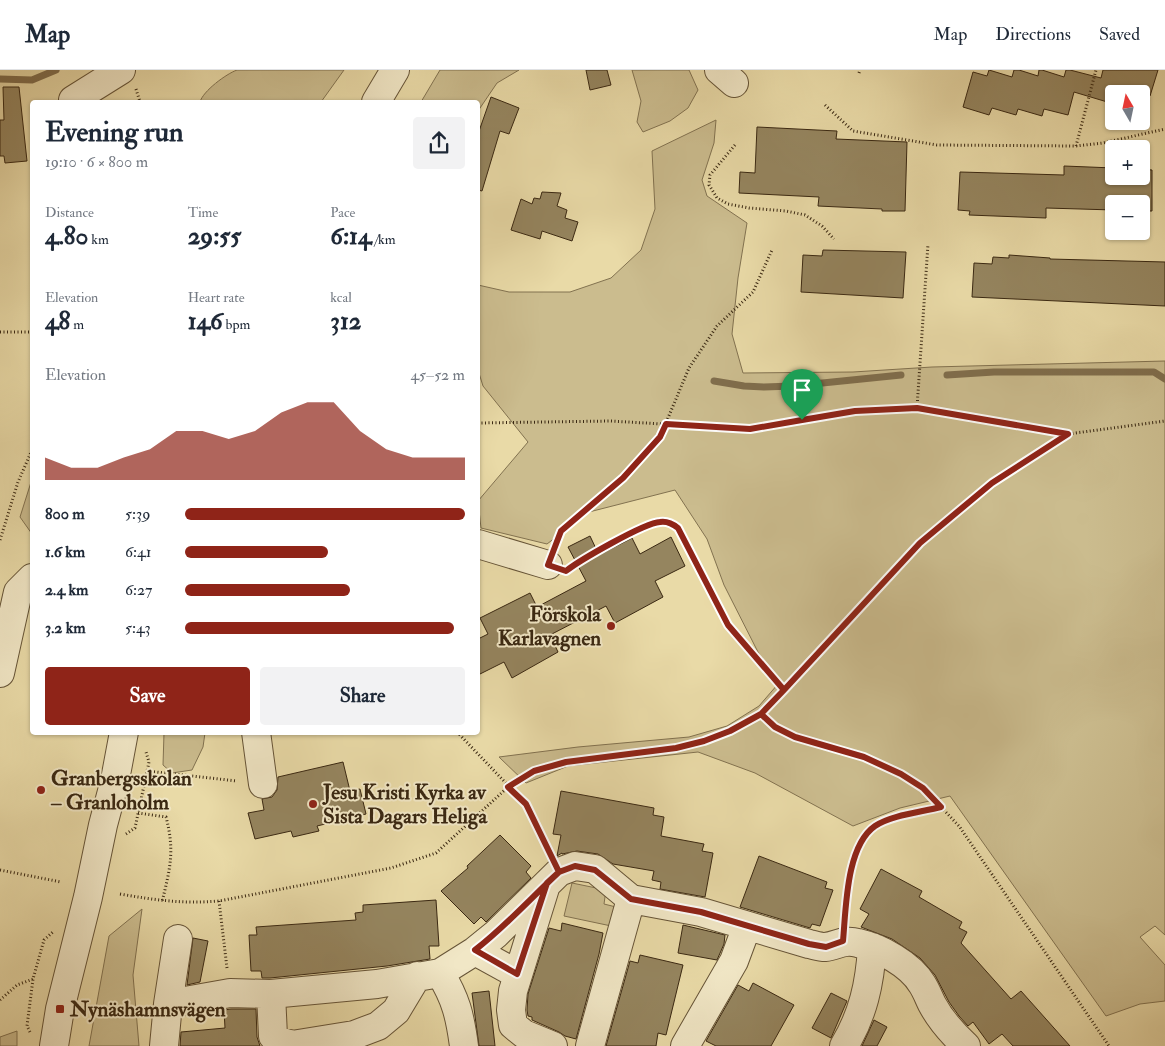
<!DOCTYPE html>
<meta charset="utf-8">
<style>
:root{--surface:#fff;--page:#f2f2f3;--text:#1f2937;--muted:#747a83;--line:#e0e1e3;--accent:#8f2418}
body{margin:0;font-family:"IM FELL Double Pica",serif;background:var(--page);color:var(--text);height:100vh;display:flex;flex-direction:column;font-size:19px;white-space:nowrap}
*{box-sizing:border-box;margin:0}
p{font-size:16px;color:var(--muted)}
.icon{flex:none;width:28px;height:28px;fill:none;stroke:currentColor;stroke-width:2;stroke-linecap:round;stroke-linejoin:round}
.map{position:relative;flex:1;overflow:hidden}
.panel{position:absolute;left:30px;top:30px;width:450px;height:635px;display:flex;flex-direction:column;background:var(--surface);border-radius:5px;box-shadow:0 1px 4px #0004}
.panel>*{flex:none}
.needle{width:32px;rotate:351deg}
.fabs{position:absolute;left:1105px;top:15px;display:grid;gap:10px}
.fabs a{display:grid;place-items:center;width:45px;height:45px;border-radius:5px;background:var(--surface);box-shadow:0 1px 4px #0004;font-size:25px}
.pin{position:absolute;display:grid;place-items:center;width:42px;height:42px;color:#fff;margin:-51px -21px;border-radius:50% 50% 50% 0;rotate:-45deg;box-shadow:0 0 5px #0007}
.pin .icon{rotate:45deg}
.round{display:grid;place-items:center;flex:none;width:52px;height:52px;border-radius:5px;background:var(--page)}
.headline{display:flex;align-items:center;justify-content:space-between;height:85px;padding:0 15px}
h1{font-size:28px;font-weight:700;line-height:38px}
.stats{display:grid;grid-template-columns:repeat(3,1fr);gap:8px;height:85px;padding:5px 15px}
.stats div{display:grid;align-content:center}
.stats b{font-size:25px;font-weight:700}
.stats small{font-size:14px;font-weight:400}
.stats p{font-size:14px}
.chart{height:140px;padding:10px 15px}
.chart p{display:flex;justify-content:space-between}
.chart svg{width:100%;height:90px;margin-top:5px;fill:var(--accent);opacity:.7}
.primary-button{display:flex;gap:10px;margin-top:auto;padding:10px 15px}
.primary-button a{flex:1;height:58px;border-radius:5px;background:var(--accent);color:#fff;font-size:20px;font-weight:700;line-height:58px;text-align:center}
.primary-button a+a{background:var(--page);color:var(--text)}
ul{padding:0 15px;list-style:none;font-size:16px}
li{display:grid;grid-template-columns:80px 60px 1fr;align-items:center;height:38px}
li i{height:12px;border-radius:6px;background:var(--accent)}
header{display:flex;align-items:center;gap:30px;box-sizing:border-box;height:70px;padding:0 25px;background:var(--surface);border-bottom:1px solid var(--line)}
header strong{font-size:24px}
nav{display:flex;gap:28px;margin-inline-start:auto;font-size:18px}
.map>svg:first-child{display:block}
</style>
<header>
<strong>Map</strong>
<nav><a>Map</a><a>Directions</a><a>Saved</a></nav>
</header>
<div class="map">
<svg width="1165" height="976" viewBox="0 0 1165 976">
<rect width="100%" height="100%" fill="#e9daa7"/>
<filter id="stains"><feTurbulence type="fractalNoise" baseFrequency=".004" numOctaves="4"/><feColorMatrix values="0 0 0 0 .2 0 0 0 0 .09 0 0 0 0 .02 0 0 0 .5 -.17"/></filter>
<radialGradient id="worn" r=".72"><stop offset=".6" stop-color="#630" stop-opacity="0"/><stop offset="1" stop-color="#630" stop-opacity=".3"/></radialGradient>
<!-- green -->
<path fill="#cbbc8e" stroke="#827250" d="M237,0H344L321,32H200C203,21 226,4 237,0Z
M440,0H519L497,13L478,41V32H421Z
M632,0H689L698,20L688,38L670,51L643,62L637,52L641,31Z
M716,50L714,73L702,110L707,126L747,153L738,208L732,264L743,303L853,302L932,297L1165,291V865L1155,856L1140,867L1165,895V931L1140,934L1106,946L950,726L900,738L853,756L755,703L698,682L568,696L526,713L499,687L578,677L689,667L727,656L759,636L778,614L760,586L724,515L707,469L675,420L589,442L547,474L481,458L478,431L528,372L483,316L478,300V215L509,222H570L611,208L641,180L655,139L652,81Z
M32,409V464L20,447Z
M164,663H205L203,677L192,700L172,703L163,695Z
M572,813L606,820L604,834L620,838L616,857L564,846Z
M142,839L133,905L139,976H89L109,866Z
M17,961V976H0V967Z"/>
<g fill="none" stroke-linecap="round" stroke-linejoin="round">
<!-- stream -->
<path stroke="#806e4d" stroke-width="7" d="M0,9L32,10L56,0
M947,305L994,302H1154L1165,309
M714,311L744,316L764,317L793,316L901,305"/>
</g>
<!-- building -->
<path fill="#95855f" stroke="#3a2812" d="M586,0H607L611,15L590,20Z
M989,0L1012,7L1014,0H1019L1038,6L1039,0H1042L1064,7L1066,0H1070L1101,8L1103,0H1158L1150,26L1141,24H1114V34L1074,22L1068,45L1044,39L1042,46L1018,39L1016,45L992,38L989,45L963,37L973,2L987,6Z
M3,17H19L27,91L5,93L4,86H0V50H4Z
M491,27L519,38L509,64L500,61L482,121L478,120V64Z
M757,57L837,61L836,69L907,72L905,141H882V139L818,136L819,127L739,123L740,102L755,103Z
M1064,96L1114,98V106H1141V99L1152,100V141H1141V134H1114V140L1046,138V148L969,145L970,141L958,140L960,102L1064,105Z
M542,122L561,123L557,136L567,140L565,148L578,152L572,171L542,161L540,169L511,160L521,129L532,134L534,128L540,129Z
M823,180L906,182L903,228L801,222L803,185L822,186Z
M1009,185L1050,188V189L1165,192V236L972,227L974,193L992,194L993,187L1009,188Z
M590,466L599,485L632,468L640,484L671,467L685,496L655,511L663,527L615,553L606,536L550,565L558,582L512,608L504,592L478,605V569L488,564L480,548L530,523L537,537L586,511L568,477Z
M343,692L350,721L360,719L366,744L317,756L319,761L293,767L291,761L255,769L248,743L264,740L262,729L272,727L277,720L278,707Z
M561,721L654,738L653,745L664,747L661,766L704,774L702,781L713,783L705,827L660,819L661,812L652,810L654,801L613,794L598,784L577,781L562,784V783L557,786L561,765L553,764Z
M500,765L531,796L526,802L531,808L486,852L481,847L474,854L441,821L468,798L467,796Z
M759,786L827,812L825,818L833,820L820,856L812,854L810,858L740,837Z
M881,799L922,821L919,827L962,852L959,858L967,862L961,873L1011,929L1021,921L1070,976H1013L1002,964L989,974L973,952L968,956L959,946L949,932L935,905L920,888L892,869L861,857L869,844L860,839Z
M436,830L439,876H429L430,889L387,896L270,908H262L261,901H251L249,865H257L256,857L356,850L355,843L363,842V835Z
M562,853L603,863L599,884L576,969L565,966L559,962L532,950V947L528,946L527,940L528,924L549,858L561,861Z
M683,855L725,865L724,874L717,890L678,883Z
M193,868L208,871L200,912L187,915Z
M640,885L683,895L666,965L658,963L656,976H606L630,891L638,893Z
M753,913L794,935L771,976H716L706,971L738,915L749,921Z
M489,921L495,976H479L472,923Z
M831,923L847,931L831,968L812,958Z
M231,939H256L257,967L260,976H180L181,962L225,958L224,940Z
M874,950L887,957L877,976H862Z"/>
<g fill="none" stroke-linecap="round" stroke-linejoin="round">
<!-- minor casing -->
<g stroke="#665437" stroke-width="30">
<path id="minor" d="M719,0L734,13
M73,30L121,0
M376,32L395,0
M478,474L548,495
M0,603L18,522L32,508
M256,662L263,714
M545,818L513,921L511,940L513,955L524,964L553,976
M475,881L517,904
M440,903C456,929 460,946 464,976
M271,924L273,966L279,971L292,975L354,965L378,956L396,941L417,906
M168,934L230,923L271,924L377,914L440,903L475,881L496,864L559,802L575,796L595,799L631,829L701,842L809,874C814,875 820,877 825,877C837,876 843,869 858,873C880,878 910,894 922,914C926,920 929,928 932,934C941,951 952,963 966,976
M54,976L60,939L88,827L103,755L115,710L124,662
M164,976L168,934L178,869
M590,976L631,829
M685,976L734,891L747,856
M844,976C863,945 870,913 872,877"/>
</g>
<!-- path -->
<path stroke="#3a2812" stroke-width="3" stroke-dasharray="1 2.5" stroke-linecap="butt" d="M859,3L860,0
M136,19L140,32
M825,35L853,61L937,75L1076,76L1103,73L1165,59
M735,75L710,105L709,115L717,128L728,134L749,138L786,141L805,145L822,156L834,169
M1076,76L1096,0
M0,262H32
M917,338L928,174
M478,353L610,351L750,359L855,341L917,338L1068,364L1165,351
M0,470L18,412L32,380
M557,472L561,461L623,408L660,367L689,298L717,256L753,222L772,180
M572,497C584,487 646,453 660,452C666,451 673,454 678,458L728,555L784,620
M761,644L775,657L795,667L864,687L901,704L923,718L959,756L1109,976
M457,662L526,734L549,781
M147,701L237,711
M138,743L166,747C175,781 170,799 162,832
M126,764L135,758L149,692L146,682
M0,800L61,812
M120,824C155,830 182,834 219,831L391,798L436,783L508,717L534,701L567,692L676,678L705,671L730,661L761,644L920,473L992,413L1068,364
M219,831L227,898
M845,848L852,793L858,776L874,756L893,748L941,737
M0,930L17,915L33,909
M30,962L27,956L33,909L44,870L54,861"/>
<!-- minor -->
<use href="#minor" stroke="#f1e7c6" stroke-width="28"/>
</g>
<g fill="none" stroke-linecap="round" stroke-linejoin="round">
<!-- route casing -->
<g stroke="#fff" stroke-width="10">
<path id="route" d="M802,350L750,359L666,354L660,367L623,408L561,461L548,495L566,501C580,490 644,453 660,452C666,451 673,454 678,458L728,555L784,620L761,644L730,661L704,671L676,678L566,692L534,701L508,717L526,734L559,802C531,828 505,857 475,880L517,904L547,813L559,802L575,796L595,800L631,829L701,842L809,874L826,877L843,871C846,839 846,776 875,756C891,745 922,742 941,737L923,718L901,704L864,687L795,667L775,657L761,644L784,620L920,473L992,413L1068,364L917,338L855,341L802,350"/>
</g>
<!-- route -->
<use href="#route" stroke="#8f2418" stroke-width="6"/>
</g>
<!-- markers -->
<g fill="#8f2418" stroke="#f1e7c6" stroke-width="2">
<circle cx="611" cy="556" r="5"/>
<circle cx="41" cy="720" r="5"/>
<circle cx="313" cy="734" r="5"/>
<rect x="55" y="934" width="10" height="10" rx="2.5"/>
</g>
<g text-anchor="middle" stroke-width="4" stroke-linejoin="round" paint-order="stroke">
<!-- poi labels -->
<g font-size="21" font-weight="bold" fill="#3a2812" stroke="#f1e7c6" text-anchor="start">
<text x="601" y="551" text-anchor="end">Förskola<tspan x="601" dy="24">Karlavagnen</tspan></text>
<text x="51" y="715">Granbergsskolan<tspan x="51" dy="24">– Granloholm</tspan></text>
<text x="323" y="729">Jesu Kristi Kyrka av<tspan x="323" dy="24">Sista Dagars Heliga</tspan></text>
<text x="70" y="946">Nynäshamnsvägen</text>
</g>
</g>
<rect width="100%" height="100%" filter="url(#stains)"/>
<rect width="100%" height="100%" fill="url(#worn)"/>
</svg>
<div class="fabs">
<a><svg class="needle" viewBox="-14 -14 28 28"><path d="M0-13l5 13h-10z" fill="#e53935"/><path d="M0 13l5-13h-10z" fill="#747a83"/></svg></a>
<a>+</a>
<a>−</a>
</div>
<div class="pin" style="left:802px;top:350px;background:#1e9e55"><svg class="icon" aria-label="arrive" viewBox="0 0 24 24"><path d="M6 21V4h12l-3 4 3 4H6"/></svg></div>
<section class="panel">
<div class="headline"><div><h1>Evening run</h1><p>19:10 · 6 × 800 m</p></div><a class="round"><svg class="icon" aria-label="share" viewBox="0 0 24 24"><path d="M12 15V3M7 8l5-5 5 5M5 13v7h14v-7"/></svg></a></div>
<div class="stats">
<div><p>Distance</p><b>4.80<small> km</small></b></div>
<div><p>Time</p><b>29:55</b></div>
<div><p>Pace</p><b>6:14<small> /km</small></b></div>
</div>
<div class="stats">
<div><p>Elevation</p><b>48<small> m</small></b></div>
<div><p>Heart rate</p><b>146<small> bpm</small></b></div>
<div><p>kcal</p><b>312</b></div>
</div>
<div class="chart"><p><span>Elevation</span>45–52 m</p>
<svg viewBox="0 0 160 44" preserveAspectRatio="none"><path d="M0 44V33L10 38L20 38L30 33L40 29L50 20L60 20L70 24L80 20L90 11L100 6L110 6L120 20L130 29L140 33L150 33L160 33V44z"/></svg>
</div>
<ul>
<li><b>800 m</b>5:39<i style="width:100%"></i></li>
<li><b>1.6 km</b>6:41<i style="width:51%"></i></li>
<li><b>2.4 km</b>6:27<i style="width:59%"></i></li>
<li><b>3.2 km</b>5:43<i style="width:96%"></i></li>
</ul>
<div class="primary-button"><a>Save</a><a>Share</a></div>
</section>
</div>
